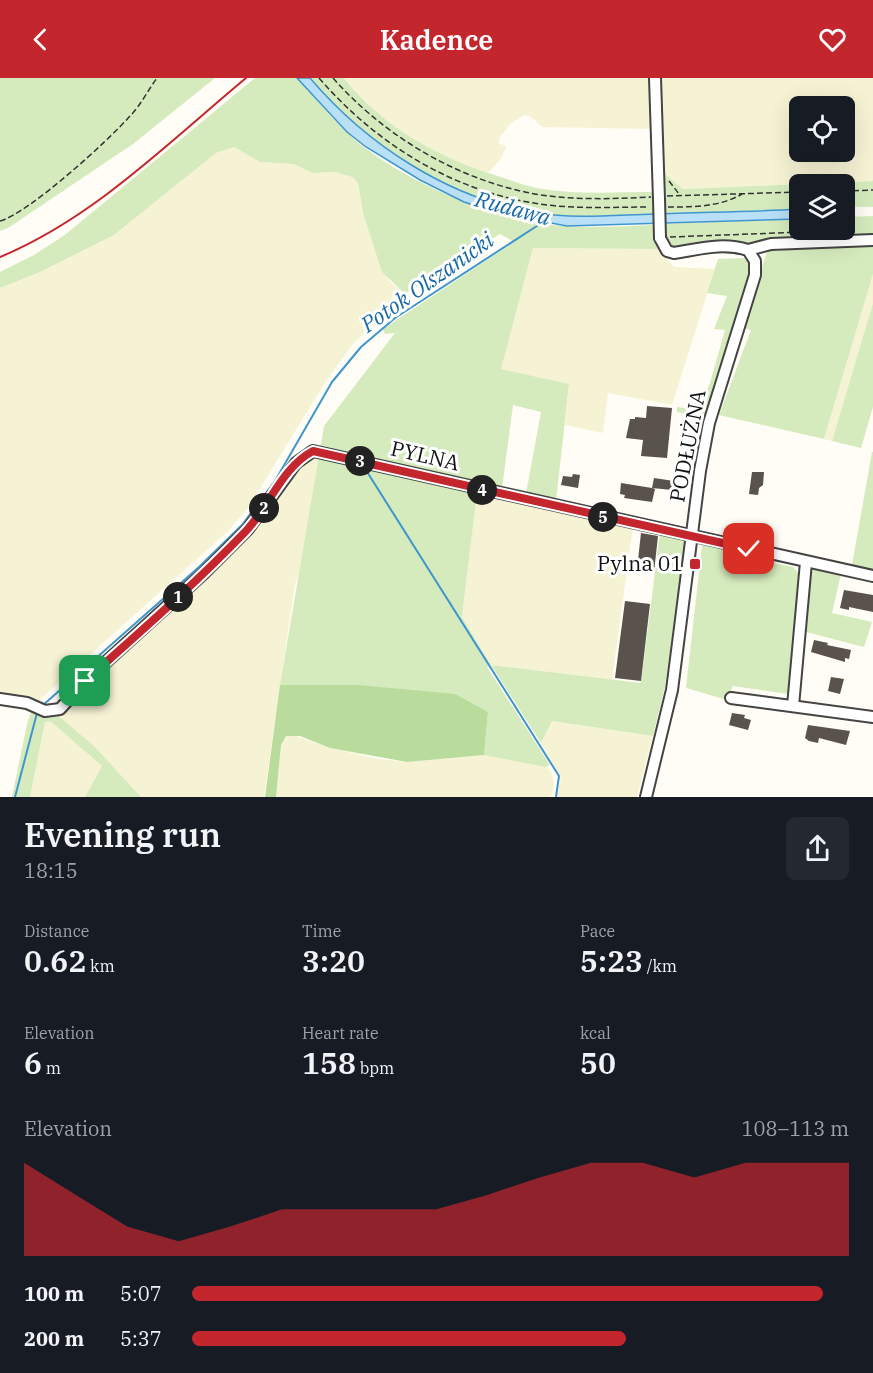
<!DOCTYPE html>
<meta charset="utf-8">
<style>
:root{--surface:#171b24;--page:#242831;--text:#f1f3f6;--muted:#9ea1a6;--accent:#c4262e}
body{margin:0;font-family:"IBM Plex Serif",serif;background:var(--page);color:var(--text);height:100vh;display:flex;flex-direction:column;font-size:22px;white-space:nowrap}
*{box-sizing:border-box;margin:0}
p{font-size:20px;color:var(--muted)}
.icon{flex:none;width:33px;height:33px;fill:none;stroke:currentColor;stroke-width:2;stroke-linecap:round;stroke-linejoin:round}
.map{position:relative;height:719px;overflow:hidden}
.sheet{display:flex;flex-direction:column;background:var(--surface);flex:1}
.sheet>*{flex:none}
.controls{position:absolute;left:789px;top:18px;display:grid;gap:12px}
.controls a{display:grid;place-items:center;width:66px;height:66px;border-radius:9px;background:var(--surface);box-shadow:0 6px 24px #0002;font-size:30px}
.pin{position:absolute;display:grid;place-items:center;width:51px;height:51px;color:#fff;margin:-26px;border-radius:12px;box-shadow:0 3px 9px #0006}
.km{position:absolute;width:30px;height:30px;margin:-15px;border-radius:50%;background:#222;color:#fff;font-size:16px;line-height:30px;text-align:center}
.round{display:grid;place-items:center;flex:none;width:63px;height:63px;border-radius:9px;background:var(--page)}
.head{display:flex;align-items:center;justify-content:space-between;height:102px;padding:0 24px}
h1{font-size:33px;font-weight:600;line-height:45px}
.figures{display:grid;grid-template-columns:repeat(3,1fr);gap:9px;height:102px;padding:6px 24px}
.figures div{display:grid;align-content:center}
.figures b{font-size:30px;font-weight:600}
.figures small{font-size:16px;font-weight:400}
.figures p{font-size:16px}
.chart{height:168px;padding:12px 24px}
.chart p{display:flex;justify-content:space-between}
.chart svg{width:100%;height:108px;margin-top:6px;fill:var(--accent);opacity:.7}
ul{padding:0 24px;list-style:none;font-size:20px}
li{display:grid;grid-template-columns:96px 72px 1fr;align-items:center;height:45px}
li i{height:15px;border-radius:8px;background:var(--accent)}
header{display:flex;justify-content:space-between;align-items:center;height:78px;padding:0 24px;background:var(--accent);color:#fff;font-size:27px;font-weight:600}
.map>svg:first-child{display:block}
</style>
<header><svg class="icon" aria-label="back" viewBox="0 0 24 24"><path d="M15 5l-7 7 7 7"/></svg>Kadence<svg class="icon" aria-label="heart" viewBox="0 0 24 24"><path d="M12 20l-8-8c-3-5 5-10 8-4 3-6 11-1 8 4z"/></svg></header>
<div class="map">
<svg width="873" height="719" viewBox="0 0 873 719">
<rect width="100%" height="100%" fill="#fffdf5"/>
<!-- farmland -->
<path fill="#f6f3d4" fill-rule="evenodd" d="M344,0H649L651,51L542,49L531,39L524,37L510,46L500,59L498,65L506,68L501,81L488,95L449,81L417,64L377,35Z
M660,0H873V103L681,111L664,95ZM800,28H844V74H800Z
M234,69L260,84L294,86L312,95L334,94L352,99L358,105L363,135L389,203L405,216L353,266L326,303L248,430L227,454L35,626L0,618V210L38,195L114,157L216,75Z
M533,170L658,171L674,189L715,191L672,327L608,315L603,355L565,347L569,306L500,291Z
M873,196V225L832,363L824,361Z
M319,377L301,491L295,506L264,719H141L96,670L59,638L58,634L230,474L307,379Z
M477,414L633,448L612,602L491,587L462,539Z
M45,643H50L102,688L85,719H30Z
M552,643L653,658L637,719H556L561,700L541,665Z
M293,657L330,670L379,681L407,684L484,677L526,683L546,689L551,693L554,705L553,711L551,719H276L281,667L286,658Z"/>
<!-- green -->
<path fill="#d5ebbd" d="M0,0H215L133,66L8,150L0,153Z
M255,0H297C315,20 333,42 353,60C405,105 496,143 565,148C595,150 626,148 656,147L658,171L533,170L501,291L569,306L556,423L526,416L541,334L513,327L502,410L478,406L462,539L491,587L641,605L660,454L686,460L665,608L653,658L552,643L541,665L491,587L487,589L550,687L546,689L484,677L488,634L358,607H280L324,348L395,255L385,256L383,251L514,164L500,156L405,216L382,194L363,135L358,105L352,99L334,94L312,95L294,86L260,84L234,69L216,75L114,157L38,195L0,210V194L34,177L66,156Z
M310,0H344C385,51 439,80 501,99C512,103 524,107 536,110C575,117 616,114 655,114L656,136C624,137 592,141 560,138C463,129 372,73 310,0Z
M664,95L682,111L873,103V129H845L844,106H800L799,131L663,136Z
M873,138V160L676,168L670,167L664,160L663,146L799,141L800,152H844L845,139Z
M873,165V196L824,361L719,337L751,252L743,250L766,176L769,173H778L780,170Z
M744,180L750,185L744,219L705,340L677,334V329L698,332L710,305L725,252L714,251L727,218L707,215L718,181Z
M873,225V329L861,370L832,363Z
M872,374H873V492L852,487Z
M702,467L737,473L743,478L793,489L801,498L788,616L733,608L727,622L686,610Z
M814,490L841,496L832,535L872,544L864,569L806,554L809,496Z
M32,631L58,634L59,638L96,670L141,719H85L102,688L50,643L45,644L30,719H12L27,646Z"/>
<!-- forest -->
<path fill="#b9dc9c" d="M280,607H358L455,616L488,634L484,677L407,684L330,670L300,658H286L281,667L276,719H265Z"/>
<!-- water -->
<path fill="#b9e0f7" stroke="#3f96cf" stroke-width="1.5" d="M297,0H310C367,67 448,120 536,135C575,141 615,137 654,136C702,134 751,134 799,131V141L567,148L502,136L464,124L420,102L366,69L347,54Z"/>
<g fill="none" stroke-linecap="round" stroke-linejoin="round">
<!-- stream -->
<path stroke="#3f96cf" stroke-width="2" d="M364,389L559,698L556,719
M42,628L199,489L242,447L275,403L332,304L361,269L395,240L543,144
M15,719L37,635"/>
</g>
<!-- building -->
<path fill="#5a524d" d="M647,328L672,330L667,380L641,378L643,362L626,360L630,341H635V339L646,340Z
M752,394H764L763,407L759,410L758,417L749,416Z
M573,396L580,397L578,410L561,407L563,398L572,399Z
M654,400L674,403L672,412L652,410L655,411L652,424L624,420L625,417L620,416L621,405L652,410Z
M641,455L658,458L654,494L637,491Z
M844,512L873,517V534L849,529V532L840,530Z
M625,523L650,526L641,603L615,600Z
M814,562L828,565L827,567L851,572L849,581L845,580V584L811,574Z
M831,599L844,601L840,616L828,613Z
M732,635L745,637L744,640L751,642L748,652L729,647Z
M808,647L850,653L846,667L819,660L818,665L809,663L805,660Z"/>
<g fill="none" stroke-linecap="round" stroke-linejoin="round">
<!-- minor casing -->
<g stroke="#444" stroke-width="14">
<path id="minor" d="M655,0L659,121
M660,160L667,173L674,175C700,171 722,164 748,172
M748,172L771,166L873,162
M731,620L873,639
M0,621L27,625L45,633L60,631L85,603L204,495L248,451L296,385L313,373L873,498
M793,628L806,484
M646,719L672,612L700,393L709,345L755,197V183L748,172"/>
</g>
<!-- path -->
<path stroke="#333" stroke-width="1.5" stroke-dasharray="6 3" stroke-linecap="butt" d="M319,0C378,68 457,116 547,127C581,131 615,129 648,129
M333,0C386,60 461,104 541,117C577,122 614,121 651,119
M669,103L679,116
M844,113L873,112
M667,118L800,114
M668,129C693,129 720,129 742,116
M0,143C29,135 108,63 130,38C141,27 148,12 157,0
M670,159L830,153"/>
<!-- minor -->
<use href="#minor" stroke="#fff" stroke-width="10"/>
<!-- rail -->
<path stroke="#c4262e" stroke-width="2" d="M0,179C94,140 169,64 246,0"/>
<!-- minor-bridge casing -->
<g stroke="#444" stroke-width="14" stroke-linecap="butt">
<path id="minor-bridge" d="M659,121L660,160"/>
</g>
<!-- minor-bridge -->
<use href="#minor-bridge" stroke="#fff" stroke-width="10"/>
</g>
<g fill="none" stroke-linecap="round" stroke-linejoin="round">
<!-- route casing -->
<g stroke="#fff" stroke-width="12">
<path id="route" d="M85,603C140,554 195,506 246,453C269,429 282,389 313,373L749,471"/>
</g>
<!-- route -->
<use href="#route" stroke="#c4262e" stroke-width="8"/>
</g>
<!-- markers -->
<rect fill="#c4262e" stroke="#fff" stroke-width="2" x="689" y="480" width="12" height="12" rx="3"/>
<g text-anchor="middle" stroke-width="6" stroke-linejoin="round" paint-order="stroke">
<!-- street labels -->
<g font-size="21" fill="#111" stroke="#fff">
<text transform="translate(688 368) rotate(-79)" y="7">PODŁUŻNA</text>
<text transform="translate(425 378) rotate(13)" y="7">PYLNA</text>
</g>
<!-- poi labels -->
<g font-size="21" fill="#111" stroke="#fff" text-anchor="end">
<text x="683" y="493">Pylna 01</text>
</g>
<!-- water labels -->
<g font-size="22" font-style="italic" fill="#1768a6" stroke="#fff">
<text transform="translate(513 130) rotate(15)" y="8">Rudawa</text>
<text transform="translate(427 204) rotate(-35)" y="8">Potok Olszanicki</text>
</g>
</g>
</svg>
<div class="controls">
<a><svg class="icon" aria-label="locate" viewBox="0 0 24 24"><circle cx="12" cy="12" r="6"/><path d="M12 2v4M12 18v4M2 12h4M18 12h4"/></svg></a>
<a><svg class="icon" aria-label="layers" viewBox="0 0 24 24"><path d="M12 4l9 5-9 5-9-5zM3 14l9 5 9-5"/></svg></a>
</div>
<div class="pin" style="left:85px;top:603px;background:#1e9e55"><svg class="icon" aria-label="arrive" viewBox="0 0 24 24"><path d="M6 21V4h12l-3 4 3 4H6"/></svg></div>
<div class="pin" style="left:749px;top:471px;background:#d93025"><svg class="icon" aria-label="check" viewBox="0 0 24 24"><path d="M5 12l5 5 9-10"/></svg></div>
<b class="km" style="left:178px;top:519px">1</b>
<b class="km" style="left:264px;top:430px">2</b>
<b class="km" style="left:360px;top:383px">3</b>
<b class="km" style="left:482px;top:412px">4</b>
<b class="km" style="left:603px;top:439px">5</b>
</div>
<section class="sheet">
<div class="head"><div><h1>Evening run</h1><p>18:15</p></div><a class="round"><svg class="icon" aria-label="share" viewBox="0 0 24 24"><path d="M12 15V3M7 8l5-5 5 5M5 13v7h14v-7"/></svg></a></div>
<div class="figures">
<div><p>Distance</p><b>0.62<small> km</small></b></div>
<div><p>Time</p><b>3:20</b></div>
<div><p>Pace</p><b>5:23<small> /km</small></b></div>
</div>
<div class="figures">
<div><p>Elevation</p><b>6<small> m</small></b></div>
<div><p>Heart rate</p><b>158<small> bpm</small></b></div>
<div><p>kcal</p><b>50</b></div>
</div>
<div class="chart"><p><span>Elevation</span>108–113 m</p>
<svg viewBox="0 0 160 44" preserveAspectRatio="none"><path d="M0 44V6L10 19L20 32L30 38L40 32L50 25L60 25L70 25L80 25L90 19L100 12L110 6L120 6L130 12L140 6L150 6L160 6V44z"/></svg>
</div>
<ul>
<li><b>100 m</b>5:07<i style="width:96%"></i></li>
<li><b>200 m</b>5:37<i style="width:66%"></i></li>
</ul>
</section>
